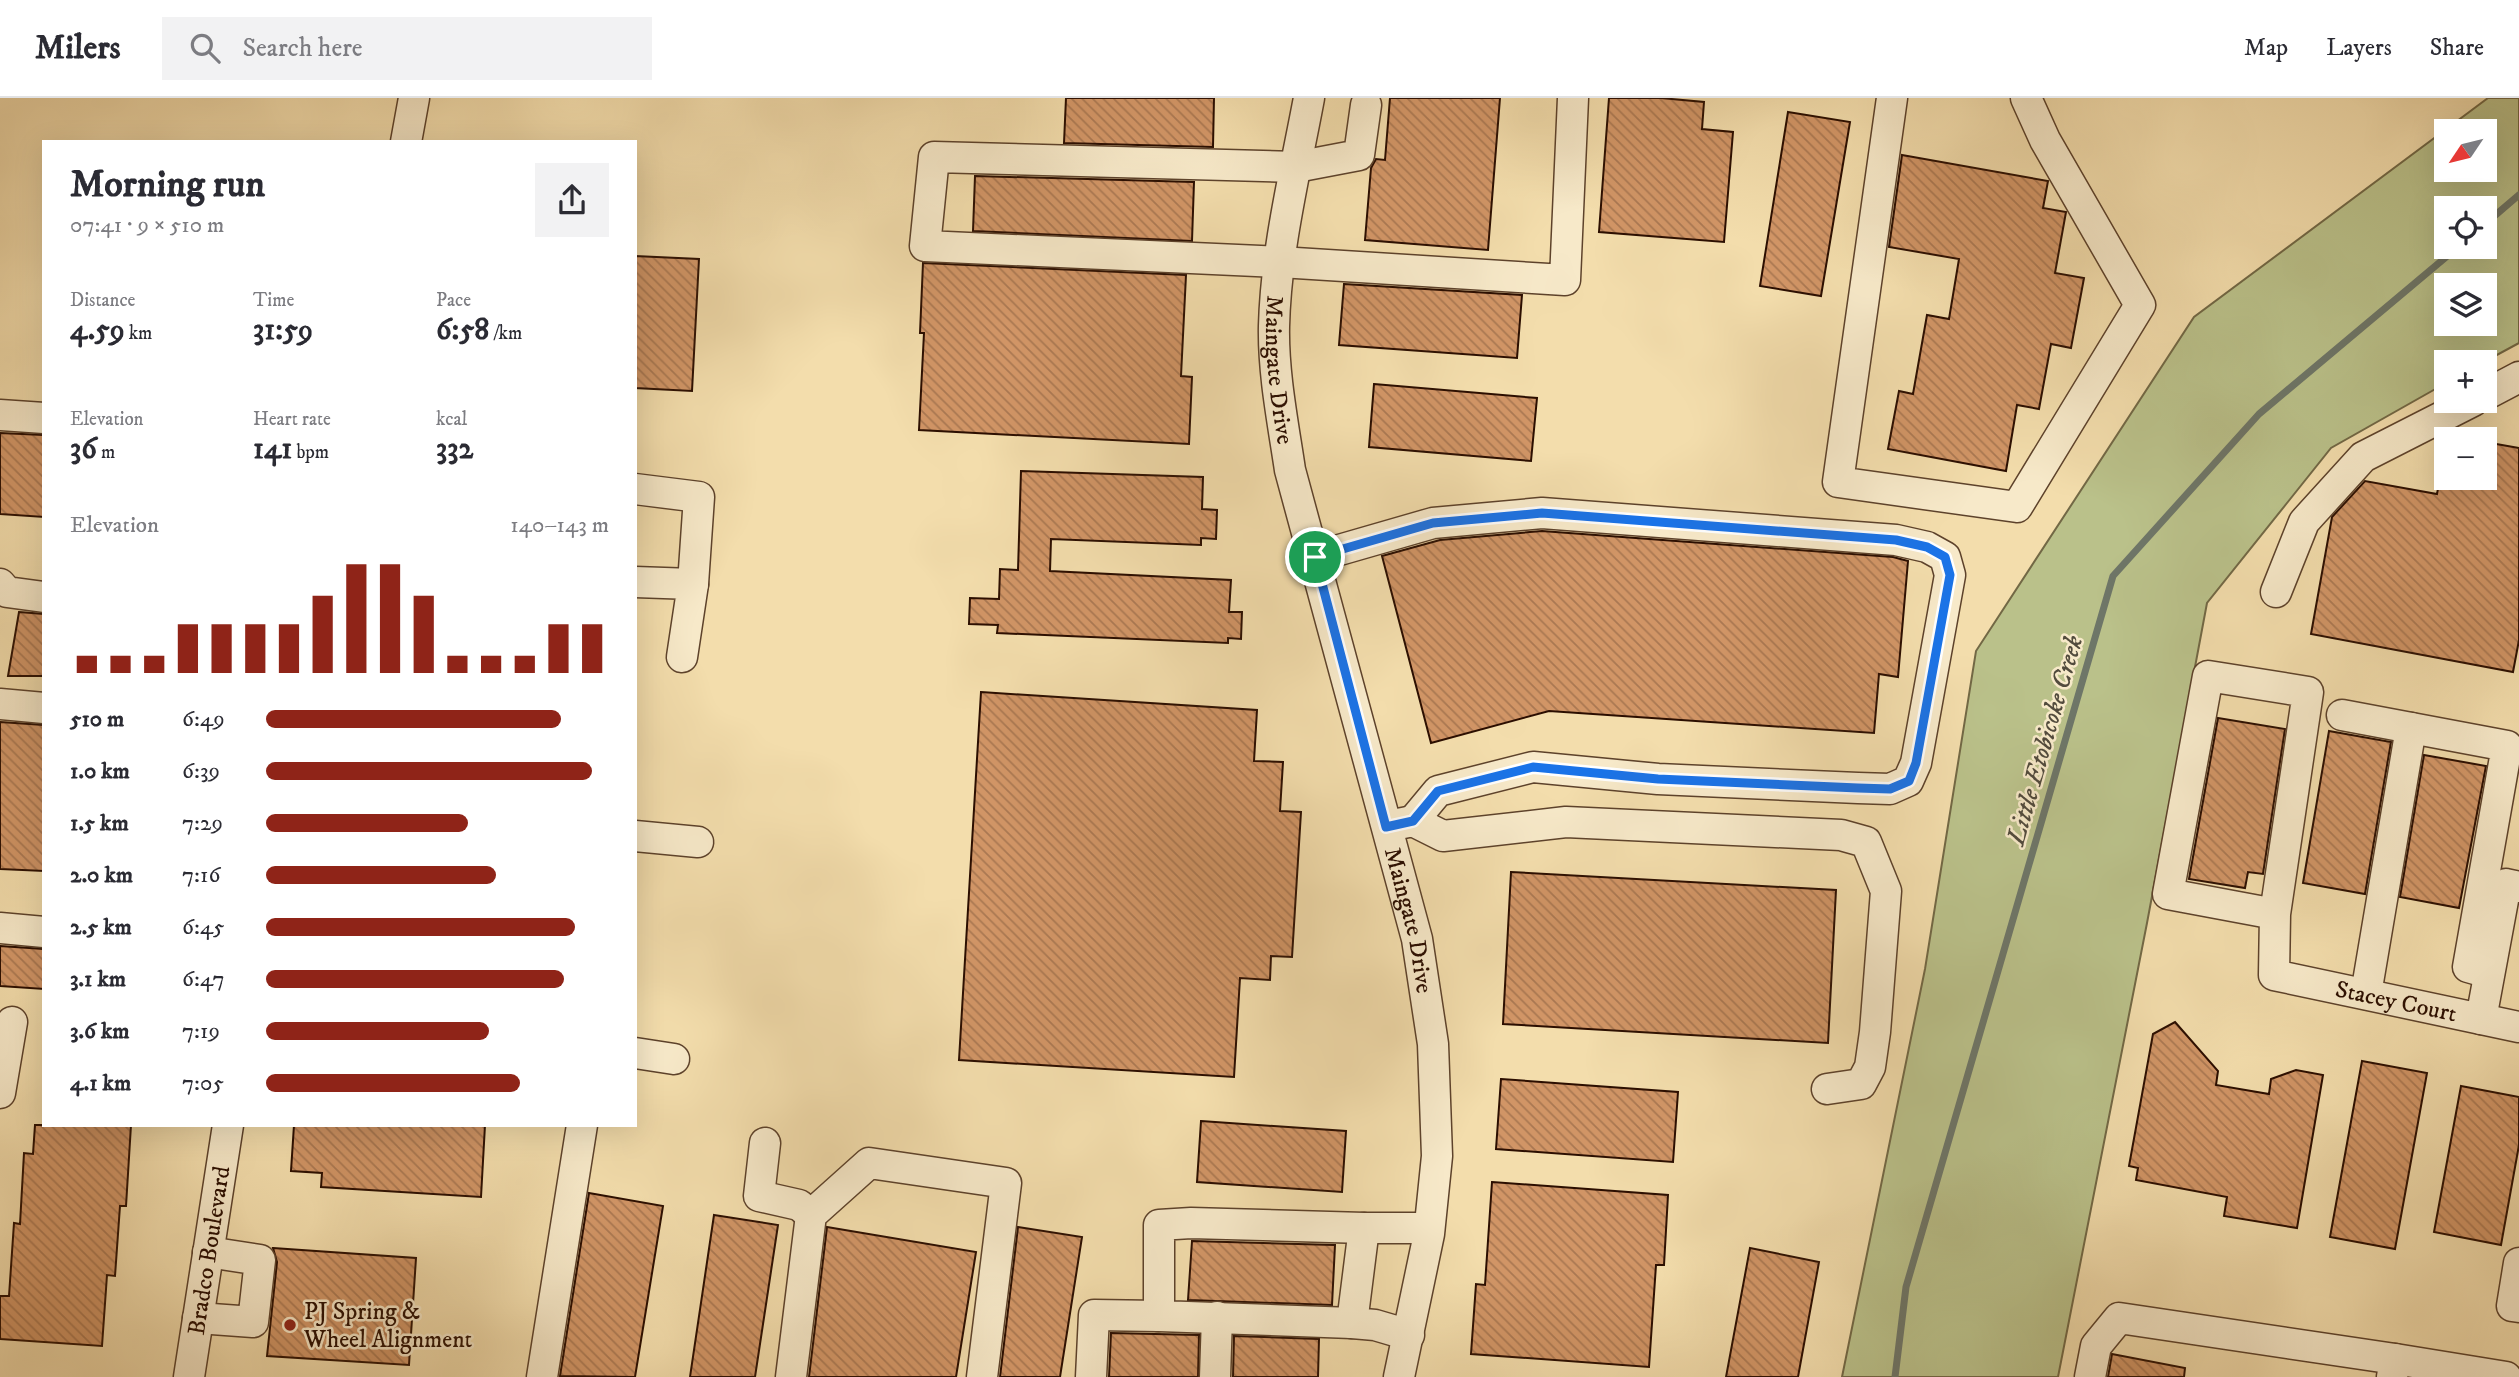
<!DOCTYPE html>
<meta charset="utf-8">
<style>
:root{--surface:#fff;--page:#f2f2f3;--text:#2b2b33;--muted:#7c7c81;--line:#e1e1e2;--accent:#8f2418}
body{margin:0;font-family:"IM FELL DW Pica",serif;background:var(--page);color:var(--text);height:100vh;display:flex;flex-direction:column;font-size:26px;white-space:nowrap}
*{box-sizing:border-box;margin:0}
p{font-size:23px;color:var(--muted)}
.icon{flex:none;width:38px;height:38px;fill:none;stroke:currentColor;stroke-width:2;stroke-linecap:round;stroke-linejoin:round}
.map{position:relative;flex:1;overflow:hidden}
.sheet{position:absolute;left:42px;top:42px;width:595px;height:987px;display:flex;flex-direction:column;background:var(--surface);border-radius:0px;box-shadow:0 7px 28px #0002}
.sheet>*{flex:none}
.needle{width:46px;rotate:235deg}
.controls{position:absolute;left:2434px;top:21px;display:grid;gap:14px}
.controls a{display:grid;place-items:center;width:63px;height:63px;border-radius:0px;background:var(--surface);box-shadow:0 7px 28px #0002;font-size:35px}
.pin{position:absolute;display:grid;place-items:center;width:60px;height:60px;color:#fff;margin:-30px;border:4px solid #fff;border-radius:50%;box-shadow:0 2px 7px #0007}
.round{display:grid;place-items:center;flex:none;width:74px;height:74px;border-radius:0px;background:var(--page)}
.headline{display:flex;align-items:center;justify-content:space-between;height:119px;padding:0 28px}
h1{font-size:38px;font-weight:700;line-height:52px}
.stats{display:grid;grid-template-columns:repeat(3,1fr);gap:10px;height:119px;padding:7px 28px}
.stats div{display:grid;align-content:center}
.stats b{font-size:30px;font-weight:700}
.stats small{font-size:19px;font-weight:400}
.stats p{font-size:19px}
.chart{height:196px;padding:14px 28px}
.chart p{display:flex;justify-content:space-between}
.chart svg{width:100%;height:126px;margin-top:7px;stroke:var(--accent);stroke-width:6}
ul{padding:0 28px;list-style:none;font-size:23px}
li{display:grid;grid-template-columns:112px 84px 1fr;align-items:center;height:52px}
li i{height:18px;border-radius:9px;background:var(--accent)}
header{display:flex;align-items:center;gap:42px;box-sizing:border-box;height:98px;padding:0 35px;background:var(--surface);border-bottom:2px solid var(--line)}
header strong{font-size:33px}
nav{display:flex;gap:38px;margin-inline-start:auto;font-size:24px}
.search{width:490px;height:63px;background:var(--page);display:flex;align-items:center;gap:18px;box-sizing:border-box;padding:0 24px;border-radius:0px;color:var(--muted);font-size:26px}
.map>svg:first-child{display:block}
</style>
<header>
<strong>Milers</strong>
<div class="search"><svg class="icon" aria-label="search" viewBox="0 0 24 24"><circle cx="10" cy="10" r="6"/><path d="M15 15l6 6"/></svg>Search here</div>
<nav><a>Map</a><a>Layers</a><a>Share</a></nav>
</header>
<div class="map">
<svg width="2519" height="1279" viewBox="0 0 2519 1279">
<defs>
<pattern id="building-back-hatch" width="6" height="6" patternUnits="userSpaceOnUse" patternTransform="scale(1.75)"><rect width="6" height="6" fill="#d19566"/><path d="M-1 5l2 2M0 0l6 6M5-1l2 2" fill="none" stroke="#aa7852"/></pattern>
</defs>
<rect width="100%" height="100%" fill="#f3ddac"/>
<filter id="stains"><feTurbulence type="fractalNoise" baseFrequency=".00286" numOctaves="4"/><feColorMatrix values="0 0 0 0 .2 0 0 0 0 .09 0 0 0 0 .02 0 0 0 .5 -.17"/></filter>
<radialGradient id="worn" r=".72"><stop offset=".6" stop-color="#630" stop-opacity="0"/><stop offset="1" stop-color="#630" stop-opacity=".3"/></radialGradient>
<!-- green -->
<path fill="#bac18a" stroke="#726845" stroke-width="2" fill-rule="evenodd" d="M2488,0H2519V245L2484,264H2446V285L2331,350L2207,505L2147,825L2058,1279H1842L1925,871L1976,553L2194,219ZM2446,33H2485V72H2446ZM2446,110H2485V149H2446ZM2446,187H2485V226H2446Z"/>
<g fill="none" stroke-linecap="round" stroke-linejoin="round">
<!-- stream -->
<path stroke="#6e7668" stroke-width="7" d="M2485,126L2519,97
M1895,1279L1906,1189L2113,478L2259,316L2458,149"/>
</g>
<!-- building -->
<path fill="url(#building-back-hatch)" stroke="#2b0e00" stroke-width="2" d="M1066,0H1214L1213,49L1064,45Z
M1390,0H1500L1488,152L1365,142L1371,70L1376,61L1385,62Z
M1609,0H1661L1704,4L1702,31L1733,34L1724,144L1599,134Z
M1788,14L1850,24L1821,198L1760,188Z
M1902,57L2048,83L2043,110L2066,114L2055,175L2084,180L2071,250L2051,246L2039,311L2017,307L2006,373L1888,351L1899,293L1913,296L1927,217L1949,221L1959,161L1889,149Z
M975,78L1194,84L1192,143L973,133Z
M635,158L699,161L692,293L635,290Z
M923,165L1186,177L1181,278L1192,279L1189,346L919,332L924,235H920Z
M1344,186L1522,197L1517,260L1339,247Z
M1374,286L1537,300L1531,363L1369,349Z
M0,335L44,337V419L0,416Z
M2485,344L2519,350V542L2513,574L2311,536L2332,419L2365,383L2437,396L2440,380H2485Z
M1021,373L1203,379L1202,411L1217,412L1216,441L1201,440V447L1051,441L1050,473L1231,482L1229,514H1242L1241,541L1228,540V545L997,535L998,527L969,526L970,500L999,501L1000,471L1018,472Z
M1542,433L1893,459L1908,463L1898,579L1879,576L1874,635L1549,613L1431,645L1382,458L1440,442Z
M19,514L44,516V578H8Z
M981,594L1257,612L1254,663L1283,664L1280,713L1301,714L1292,859L1271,858L1270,882L1240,880L1234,979L959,962Z
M2218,620L2285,631L2263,776L2248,774L2245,790L2189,781Z
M0,624L44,627V773L0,771Z
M2329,633L2391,644L2365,796L2303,785Z
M2424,657L2486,668L2459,810L2400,799Z
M1511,774L1836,792L1828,945L1503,926Z
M0,848L44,851V891L0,888Z
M2175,924L2218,973L2216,987L2269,996L2271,981L2296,972L2323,977L2297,1130L2224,1118L2227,1099L2136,1082L2138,1070L2129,1068L2153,936Z
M2362,963L2427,975L2395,1151L2330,1139Z
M1501,981L1678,994L1673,1064L1496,1051Z
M2461,988L2519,999V1047L2501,1147L2434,1134Z
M1201,1023L1346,1033L1342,1094L1197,1084Z
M35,1027H131L126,1108H120L115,1178L107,1177L102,1248L0,1241V1198H9L14,1125L20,1126L24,1055L33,1056Z
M294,1027H485L481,1099L321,1089L322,1075L291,1073Z
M1492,1084L1668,1097L1664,1167H1656L1649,1269L1471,1256L1476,1186L1485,1187Z
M589,1095L663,1108L635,1279L560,1278Z
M714,1117L778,1127L755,1279H690Z
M827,1129L976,1154L956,1279H809Z
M1018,1129L1082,1139L1060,1279H1000Z
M1192,1143L1335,1147L1332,1207L1188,1202Z
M273,1150L416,1160L409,1267L267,1258L277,1164Z
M1750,1150L1819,1164L1798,1279H1726Z
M1111,1235L1199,1237L1198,1279H1109Z
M1234,1238L1319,1241L1318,1279H1233Z
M2112,1256L2185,1270L2184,1279H2108Z"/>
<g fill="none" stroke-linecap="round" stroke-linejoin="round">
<!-- minor casing -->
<g stroke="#5d422b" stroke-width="33">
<g id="minor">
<path id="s1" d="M1309,0C1295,75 1276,151 1274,228C1273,275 1283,325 1290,372L1417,841L1433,946L1437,1058L1429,1136L1399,1279"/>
<path d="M1892,0L1838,384L2017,409L2140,207L2045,42L2026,0"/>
<path d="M1366,7L1359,57L1296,69L934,59L925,148L1280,164L1565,182L1573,0"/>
<path d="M406,44L414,0"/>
<path d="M2485,297L2519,279"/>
<path d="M0,317L44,320"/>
<path d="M635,391L699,399L693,486"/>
<path d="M1315,459L1433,425L1542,415L1896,442L1927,449L1945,459L1950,477L1916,665L1908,683L1890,691L1858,690L1658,681L1533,669L1438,693L1413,723"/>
<path d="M635,484L693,486L682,559"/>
<path d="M0,486L7,494L44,499"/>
<path d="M2276,494L2304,424L2363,359L2473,303"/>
<path d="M0,606L44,610"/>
<path d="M2342,617L2507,648L2468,869L2489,875"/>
<path d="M1393,727L1413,723L1443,738L1566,724L1841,737L1866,744L1886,793L1875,934L1870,969L1861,986L1827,991"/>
<path d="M635,738L698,744"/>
<path id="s2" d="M2275,816L2168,796L2208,578L2308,594L2275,816L2274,877L2519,929"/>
<path d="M0,830L44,834"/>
<path d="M2366,896L2411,630"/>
<path d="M2481,921L2506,786L2519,789"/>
<path d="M635,955L674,961"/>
<path d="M0,995L12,924"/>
<path d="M765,1045L759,1098L799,1107L811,1117"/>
<path d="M2519,1165L2512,1208L2519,1209"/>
<path d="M198,1220L253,1224L260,1162L208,1154"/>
<path d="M1352,1225L1159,1218V1127L1191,1125L1364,1130"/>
<path d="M1409,1237L1375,1227L1352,1225L1364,1130H1429"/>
<path id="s3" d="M189,1279L228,1027"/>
<path d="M542,1279L582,1027"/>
<path d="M791,1279L811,1117L869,1065L1006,1085L982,1279"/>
<path d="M1091,1279L1094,1217L1159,1218"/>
<path d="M1215,1279L1217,1219"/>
<path d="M2090,1279L2096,1248L2119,1220L2395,1261"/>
<path d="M2392,1279L2395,1261L2506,1279"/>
</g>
</g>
<!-- minor -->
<use href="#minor" stroke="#f7e9c9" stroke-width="30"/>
</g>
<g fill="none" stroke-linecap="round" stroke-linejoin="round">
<!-- route casing -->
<g stroke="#fff" stroke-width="14">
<path id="route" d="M1542,415L1896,442L1927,449L1945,459L1950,477L1916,665L1909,683L1890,691L1858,690L1658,681L1533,669L1438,693L1413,723L1386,729L1315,459L1433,425Z"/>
</g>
<!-- route -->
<use href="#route" stroke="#1a73e8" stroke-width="9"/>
</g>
<!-- markers -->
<circle fill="#8f2418" stroke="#f7e9c9" stroke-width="2.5" cx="290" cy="1227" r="7"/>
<g text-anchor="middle" stroke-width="5" stroke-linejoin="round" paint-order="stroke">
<!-- street labels -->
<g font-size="24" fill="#2b0e00" stroke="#f7e9c9">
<text dy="8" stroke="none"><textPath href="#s1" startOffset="275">Maingate Drive</textPath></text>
<text dy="8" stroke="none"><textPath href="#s1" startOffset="842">Maingate Drive</textPath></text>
<text dy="8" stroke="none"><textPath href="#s2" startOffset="842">Stacey Court</textPath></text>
<text dy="8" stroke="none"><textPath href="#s3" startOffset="128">Bradco Boulevard</textPath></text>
</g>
<!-- poi labels -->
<g font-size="24" fill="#2b0e00" stroke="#f7e9c9" text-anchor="start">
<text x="304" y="1221">PJ Spring &amp;<tspan x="304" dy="28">Wheel Alignment</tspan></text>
</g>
<!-- water labels -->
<g font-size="26" font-style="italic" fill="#524b3d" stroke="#f7e9c9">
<text transform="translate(2044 642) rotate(-74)" y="9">Little Etobicoke Creek</text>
</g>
</g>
<rect width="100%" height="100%" filter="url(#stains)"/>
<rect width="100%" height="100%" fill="url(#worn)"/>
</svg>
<div class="controls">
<a><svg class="needle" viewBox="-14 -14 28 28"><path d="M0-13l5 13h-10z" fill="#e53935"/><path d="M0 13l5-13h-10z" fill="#7c7c81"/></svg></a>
<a><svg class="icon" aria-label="locate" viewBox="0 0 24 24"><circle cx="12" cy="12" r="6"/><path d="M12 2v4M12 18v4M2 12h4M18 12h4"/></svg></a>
<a><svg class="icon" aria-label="layers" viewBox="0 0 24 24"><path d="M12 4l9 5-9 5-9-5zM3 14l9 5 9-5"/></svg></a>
<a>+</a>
<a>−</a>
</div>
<div class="pin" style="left:1315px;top:459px;background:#1e9e55"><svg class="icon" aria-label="arrive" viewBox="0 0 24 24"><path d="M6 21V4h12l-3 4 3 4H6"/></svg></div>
<section class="sheet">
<div class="headline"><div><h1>Morning run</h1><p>07:41 · 9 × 510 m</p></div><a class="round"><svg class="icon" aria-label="share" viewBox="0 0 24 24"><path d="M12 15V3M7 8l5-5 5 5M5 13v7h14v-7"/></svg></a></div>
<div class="stats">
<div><p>Distance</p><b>4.59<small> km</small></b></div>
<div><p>Time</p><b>31:59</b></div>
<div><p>Pace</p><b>6:58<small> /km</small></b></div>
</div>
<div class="stats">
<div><p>Elevation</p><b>36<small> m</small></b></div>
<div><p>Heart rate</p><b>141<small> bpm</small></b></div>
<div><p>kcal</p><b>332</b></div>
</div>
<div class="chart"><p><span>Elevation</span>140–143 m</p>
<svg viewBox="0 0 160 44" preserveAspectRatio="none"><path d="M5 44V38M15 44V38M25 44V38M35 44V27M45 44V27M55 44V27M65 44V27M75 44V17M85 44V6M95 44V6M105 44V17M115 44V38M125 44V38M135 44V38M145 44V27M155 44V27"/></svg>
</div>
<ul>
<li><b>510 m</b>6:49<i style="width:86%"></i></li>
<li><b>1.0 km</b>6:39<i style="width:95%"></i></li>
<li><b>1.5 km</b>7:29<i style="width:59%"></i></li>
<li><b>2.0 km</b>7:16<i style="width:67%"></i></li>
<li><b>2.5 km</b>6:45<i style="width:90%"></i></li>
<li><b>3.1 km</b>6:47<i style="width:87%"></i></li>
<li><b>3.6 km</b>7:19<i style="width:65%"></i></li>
<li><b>4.1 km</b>7:05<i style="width:74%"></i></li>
</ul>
</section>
</div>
